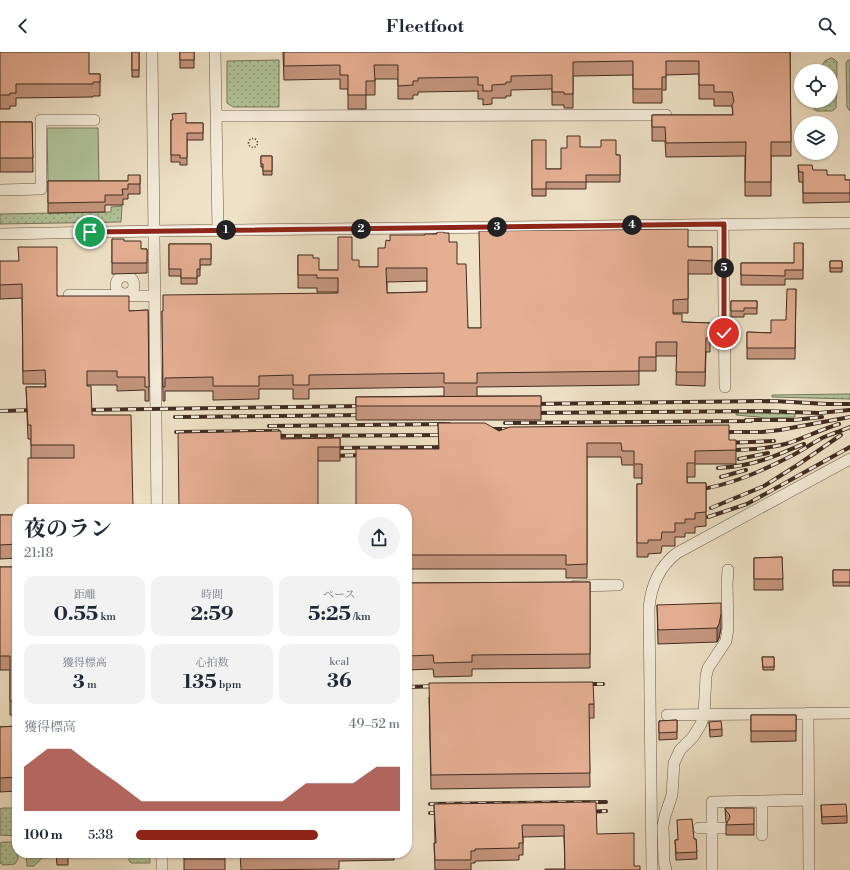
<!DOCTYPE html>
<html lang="ja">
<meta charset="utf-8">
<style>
:root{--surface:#fff;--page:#f2f2f3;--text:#1f2937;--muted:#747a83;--accent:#8f2418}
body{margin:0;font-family:"Libre Bodoni","Noto Serif JP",serif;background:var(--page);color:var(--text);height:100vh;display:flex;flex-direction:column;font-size:15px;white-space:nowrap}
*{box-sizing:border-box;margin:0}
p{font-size:13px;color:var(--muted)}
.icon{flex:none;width:22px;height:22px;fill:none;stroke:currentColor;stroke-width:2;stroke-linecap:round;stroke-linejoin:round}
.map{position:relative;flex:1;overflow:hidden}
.sheet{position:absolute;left:12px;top:452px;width:400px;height:354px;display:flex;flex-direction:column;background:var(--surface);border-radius:16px;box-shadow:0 1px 3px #0004}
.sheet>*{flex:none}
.tools{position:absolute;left:794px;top:12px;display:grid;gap:8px}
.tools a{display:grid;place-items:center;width:44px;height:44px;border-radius:50%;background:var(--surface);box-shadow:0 1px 3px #0004;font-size:20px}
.pin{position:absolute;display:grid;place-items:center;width:34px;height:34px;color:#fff;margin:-17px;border:2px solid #fff;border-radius:50%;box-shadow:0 1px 4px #0007}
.km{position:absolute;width:20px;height:20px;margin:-10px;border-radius:50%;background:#222;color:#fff;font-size:11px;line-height:20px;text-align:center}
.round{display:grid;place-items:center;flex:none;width:42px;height:42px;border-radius:21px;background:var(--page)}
.headline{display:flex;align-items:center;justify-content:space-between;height:68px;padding:0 12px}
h1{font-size:22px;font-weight:700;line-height:30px}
.figures{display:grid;grid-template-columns:repeat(3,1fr);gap:6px;height:68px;padding:4px 12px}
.figures div{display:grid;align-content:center;border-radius:10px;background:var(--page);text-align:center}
.figures b{font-size:20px;font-weight:700}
.figures small{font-size:11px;font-weight:400}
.figures p{font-size:11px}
.chart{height:112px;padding:8px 12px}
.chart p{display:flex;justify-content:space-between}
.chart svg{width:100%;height:72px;margin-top:4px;fill:var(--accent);opacity:.7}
ul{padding:0 12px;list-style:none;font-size:13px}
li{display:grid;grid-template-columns:64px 48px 1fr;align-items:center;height:30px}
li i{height:10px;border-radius:5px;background:var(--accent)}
header{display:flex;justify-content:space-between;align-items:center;height:52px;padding:0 12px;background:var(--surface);font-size:18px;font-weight:700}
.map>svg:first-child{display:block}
</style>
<header><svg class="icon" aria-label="back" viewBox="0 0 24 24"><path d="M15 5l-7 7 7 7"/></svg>Fleetfoot<svg class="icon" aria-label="search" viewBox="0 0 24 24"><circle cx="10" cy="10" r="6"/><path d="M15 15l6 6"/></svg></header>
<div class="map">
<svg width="850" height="818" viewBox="0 0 850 818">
<defs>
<pattern id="grass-dots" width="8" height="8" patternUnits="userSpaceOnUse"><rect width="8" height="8" fill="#b2c49a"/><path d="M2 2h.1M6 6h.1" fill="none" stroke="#929f7d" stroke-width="1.8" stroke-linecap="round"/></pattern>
</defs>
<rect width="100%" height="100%" fill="#eee1c6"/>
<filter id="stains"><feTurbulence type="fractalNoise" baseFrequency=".005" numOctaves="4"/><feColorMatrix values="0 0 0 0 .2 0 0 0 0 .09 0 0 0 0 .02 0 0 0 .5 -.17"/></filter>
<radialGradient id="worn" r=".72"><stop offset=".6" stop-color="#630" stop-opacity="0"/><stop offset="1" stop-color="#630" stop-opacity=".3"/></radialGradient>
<!-- grass -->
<path fill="url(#grass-dots)" stroke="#7a785e" d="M831,6L834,7L837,10L836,56L832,59H816L814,57L815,49H831L833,35L831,28V19H823L822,13L825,9Z
M279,8V55H233L227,51V9Z
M848,8H850V59L847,55L846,11Z
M122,154L121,170L0,172V162L111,160V155Z
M850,342V347L772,345V343Z
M736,361L795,362V365L768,366L736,363Z
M3,756H17V784L0,783V757Z
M3,790H11L17,793L18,807L15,812L3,813L0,811V791Z
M26,801H56V805L42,806L34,814H27Z
M129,801H149L150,811H131L129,809Z"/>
<!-- park -->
<path fill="#b2c49a" stroke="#7a785e" d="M47,76H98L99,131H48Z"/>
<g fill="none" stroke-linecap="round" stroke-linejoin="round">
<!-- minor casing -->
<g stroke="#6d594a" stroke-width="12">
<path id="minor" d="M152,0L157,457
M215,0L218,179
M216,64L666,63
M0,138L41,137V68H94
M723,172L725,335
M0,182L155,179L850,171
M116 233a9 9 0 1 1 18 0a9 9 0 1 1-18 0Z
M69,243L155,244
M575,534L618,533
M808,661L809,818
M667,663L850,661
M699,776H723
M762,783V749
M162,801V818
M652,818L649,556C651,533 659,515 677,501L850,407
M666,818L664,810L663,774L665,764L672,743L674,711L680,698L693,685L701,672L704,663L706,624L708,616L726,589L728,576L727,532L728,518
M712,818V750L808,748"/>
</g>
<!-- path -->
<path stroke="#422c21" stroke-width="1.5" stroke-dasharray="1 2" stroke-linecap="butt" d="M248.5 91a4.5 4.5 0 1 1 9 0a4.5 4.5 0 1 1-9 0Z"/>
<!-- minor -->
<use href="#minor" stroke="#f4ecda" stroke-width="11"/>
<!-- rail casing -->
<g stroke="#422c21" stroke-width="4">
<path id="rail" d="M530,352L773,349L827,352H850
M80,358L366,354
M0,359L38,358
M531,361L763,359L819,361L850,358
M175,365L367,363
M746,368H794L822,365
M505,371L751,369
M269,374L449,372
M486,377H516
M176,380L278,379
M718,380H762L780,378L850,365
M270,384L450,383
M724,391L774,389
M328,396L450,395
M725,398C747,398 771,397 792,390C808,384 823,377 839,372
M329,404L367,403
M739,407L768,401
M718,416C733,415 748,413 763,408C777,404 790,397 804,392
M721,425L746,418
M695,438C730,434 764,418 795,402C804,397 813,391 822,386C831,382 841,379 850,375
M711,456L764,434L799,412L841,383
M708,465L747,452L850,395
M581,632H603
M407,635L441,634
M430,752L606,750
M586,760L606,759
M430,761H446"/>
</g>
<!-- rail -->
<use href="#rail" stroke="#f4ecda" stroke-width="2.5" stroke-dasharray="8" stroke-linecap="butt"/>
</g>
<!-- wall -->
<path fill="#c5967f" stroke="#422c21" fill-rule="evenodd" d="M0,0L89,22H100V44H93V45L16,46V54H10V57H0Z
M132,0H139V25H132Z
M180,0H194V16H180Z
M283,0H790L791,104H771V144H745V104L666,105L665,89H652V63H733L732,54H714V47H699V22L666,23V38H662V51H633V23L573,24V56H564V53H552V37L511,38V44H506V46H492V52L483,53V47H478V39L418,40V43H413V47H398V27H375V43H366V57H348V37H340V27L284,28Z
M171,68L186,71H203V88H187V113H180V110H171Z
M0,70H32L33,120H0Z
M532,88L546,117H561L580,95L616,103H620V130H586V137H546V144H532Z
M261,104H272V123H263V115H261Z
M798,113L827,123L845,128H850V150L803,151V130H799Z
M140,123V142H128V147H123V153H105V160L48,161V129H128Z
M444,181L449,190L457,212L468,276H480L688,195H712V222H688V261H673V262L682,270L710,271V300H706L705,334L676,333L677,304H656V319H639V333L477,335V344H541V368H356V345L444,344V335L309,337V347H293V337H259V347L213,348V339H165V349H163L162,259L338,241V240H317V236H298V203L313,206L319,218H338L352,208L359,215H378L385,196L390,189L425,183ZM427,229V240L387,241V230Z
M112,187L124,189L141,197H147V221L112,222Z
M803,191V227H785V233H741V211H794Z
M169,192H211V213H200V224H197V232H181V224H169Z
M0,209L57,244L129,259L148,258L149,349H145V338L117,339V333H87L92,363L133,457L31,406V387H28L26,335H45V332H23L22,246L0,247Z
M830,209H842V220H830Z
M796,237L795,307H747V280L771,281L786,268Z
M731,249H757V262H744V265H731Z
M438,371L499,379L729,388L736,398V412H695V425H687V431H706V474L695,475V481H685V485H675V494H662L661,501L648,502V505H637V432H642V426H634V413H622L621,405H587V526H566V517H407V457L439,397Z
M340,386V409H318L281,387Z
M0,463H17V506L0,507Z
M782,505L783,538H754V506Z
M0,515H17V663H10V618H0Z
M833,518H850V534H833Z
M590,530V616L472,617V624L434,625L433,617L407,618V531Z
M657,553L721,576L719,586L717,590L658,592Z
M762,605H774V618H763Z
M429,645L594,652V666H589L590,735L431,737Z
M751,663H796V689L751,690Z
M677,668V687L659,688V669Z
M709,670L722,677V684L710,685Z
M17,674V739L0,740V675Z
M596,750L565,817L564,784L523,785V803H519V808L475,809V811H471V818H435L434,791H435L434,752Z
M821,753L847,764V771L822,772Z
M725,756L754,772V783H726V773L727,771L726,770Z
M696,787L697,807L676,808L675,788Z
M56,801H68V813H57Z
M184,801L225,807V818H184Z
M240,801H394V808L339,809V817L241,818Z"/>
<!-- shaded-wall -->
<path fill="#a07a68" stroke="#422c21" d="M721,562V576L719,586L717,590V576Z"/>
<!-- building -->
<path fill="#e5af94" stroke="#422c21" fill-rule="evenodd" d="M0,0H89V22H100V30H93V32H16V41H10V43H0Z
M132,0H139V18H132Z
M180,0H194V8H180Z
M284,0H790L791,90H771V130H745L746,90L666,91L665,75H652V63H733L732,53L734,49L732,40H714V33H699V9H666V25H662V37H633V9L573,10V42H564V40H552V23L511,24V30H506V32L492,33V39H483V33H478V25L418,26V29H413V33L398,34V13H374L375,29H366V43H348V23H340V13L284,14Z
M186,61V71H203V81H187V106H180V103H171V68H173L172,62Z
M0,70H32L33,106H0Z
M567,84H580V95H601V88H616V103H620V123H586V130H546V137H532V88H546V117H561V96H567Z
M261,104H272V119H263V112H261Z
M798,113H812L813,118H827V123H845V128H850V141H803V120H799Z
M128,123H140V132H128V137H122L123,143H105V150L48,151V129H128Z
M688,177V195H712V209L688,208V247L673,248V262H682V270L710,271V286H706L705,320H676L677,290H656V305H639V319L477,321V331H444V321L309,323V333H293V323L259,324V334H213V325L165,326V335H163L162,259H163V243L338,241V226H317V223H298V203H313V206H319V218H338V185H352V208H359V215H378V196H385L386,188L390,189V183H425V182H437V180H444V181H449V190H457V212H466L468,276H481L479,179ZM386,216H427V240L387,241Z
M112,187H124V189H141V197H147V211H112Z
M794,191H803V218H785V224L741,223V211H794Z
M169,192H211V207H200V217H197V226H181V217H169Z
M18,195H57V244H129V259L148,258L149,335H145V325H117V319H87V334H91L92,363H131L133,457H28V406H74V393H31V373H28L26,335H46L45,318L23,319L22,232L0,233V209H19Z
M830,209H842V216H830Z
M787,237H796L795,296H747V280L771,281V268H786Z
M731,249H757V256H744V259H731Z
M541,344V354H356V345Z
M438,371H485L499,379L510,375L729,373V388H736V398L695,399V411H687V431H706V460L695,461V467H685V471H675V480H662L661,488H648V491H637V432H642V412H634V399H622L621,391H587V512L566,513V503H407V457H356V397H439Z
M281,379V387L340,386V395H318V457H179L178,381Z
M0,463H17V492L0,493Z
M782,505L783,527H754V506Z
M0,515H17V649H10V604H0Z
M833,518H850V530H833Z
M590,530V602L472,603V610L434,611L433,603L407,604V531Z
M721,551V562L719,572L717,576L658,578L657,553Z
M762,605H774V615H763Z
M593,630L594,652H589L590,721L431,723L429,631Z
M751,663H796V679H751Z
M677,668V680L659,681V669Z
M721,669L722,677L710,678L709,670Z
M17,674V725L0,726V675Z
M596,750L597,782L634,781V814H640V818H545V817H565L564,773H522L523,791H519V796L475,797V799H471V808H435L434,791H436L434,752Z
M846,752L847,764L822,765L821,753Z
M725,756H754V772L726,773L730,765L729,762L726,759Z
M692,767L694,787H696L697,800L676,801L675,788H678L677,768Z
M57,801H68V802H57Z
M184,801H224L225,807H184Z
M241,801H339V803L241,804Z"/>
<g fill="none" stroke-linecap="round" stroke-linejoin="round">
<!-- route casing -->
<g stroke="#fff" stroke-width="8">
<path id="route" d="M90,180L724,172V281"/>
</g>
<!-- route -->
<use href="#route" stroke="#8f2418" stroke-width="5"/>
</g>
<rect width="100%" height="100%" filter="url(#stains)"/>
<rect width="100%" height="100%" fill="url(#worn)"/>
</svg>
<div class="tools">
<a><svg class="icon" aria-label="locate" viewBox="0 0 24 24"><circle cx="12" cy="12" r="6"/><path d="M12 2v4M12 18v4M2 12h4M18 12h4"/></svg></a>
<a><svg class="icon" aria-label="layers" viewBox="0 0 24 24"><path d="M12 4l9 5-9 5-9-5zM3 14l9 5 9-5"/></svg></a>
</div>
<div class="pin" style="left:90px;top:180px;background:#1e9e55"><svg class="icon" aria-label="arrive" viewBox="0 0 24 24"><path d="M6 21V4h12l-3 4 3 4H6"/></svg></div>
<div class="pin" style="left:724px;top:281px;background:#d93025"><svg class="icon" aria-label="check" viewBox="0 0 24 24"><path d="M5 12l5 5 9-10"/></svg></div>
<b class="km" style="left:226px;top:178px">1</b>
<b class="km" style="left:361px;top:177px">2</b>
<b class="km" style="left:497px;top:175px">3</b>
<b class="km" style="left:632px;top:173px">4</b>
<b class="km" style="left:724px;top:216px">5</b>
<section class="sheet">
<div class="headline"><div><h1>夜のラン</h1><p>21:18</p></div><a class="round"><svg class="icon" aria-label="share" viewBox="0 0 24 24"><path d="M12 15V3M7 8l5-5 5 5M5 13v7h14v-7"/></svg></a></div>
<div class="figures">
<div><p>距離</p><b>0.55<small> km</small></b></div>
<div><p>時間</p><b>2:59</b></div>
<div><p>ペース</p><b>5:25<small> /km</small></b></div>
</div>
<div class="figures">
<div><p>獲得標高</p><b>3<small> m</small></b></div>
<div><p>心拍数</p><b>135<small> bpm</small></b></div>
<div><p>kcal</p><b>36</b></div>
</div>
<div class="chart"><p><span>獲得標高</span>49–52 m</p>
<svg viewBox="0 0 160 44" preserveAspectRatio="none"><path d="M0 44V17L10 6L20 6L30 17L40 27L50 38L60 38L70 38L80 38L90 38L100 38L110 38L120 27L130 27L140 27L150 17L160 17V44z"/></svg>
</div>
<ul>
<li><b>100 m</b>5:38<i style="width:69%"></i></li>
</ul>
</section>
</div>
